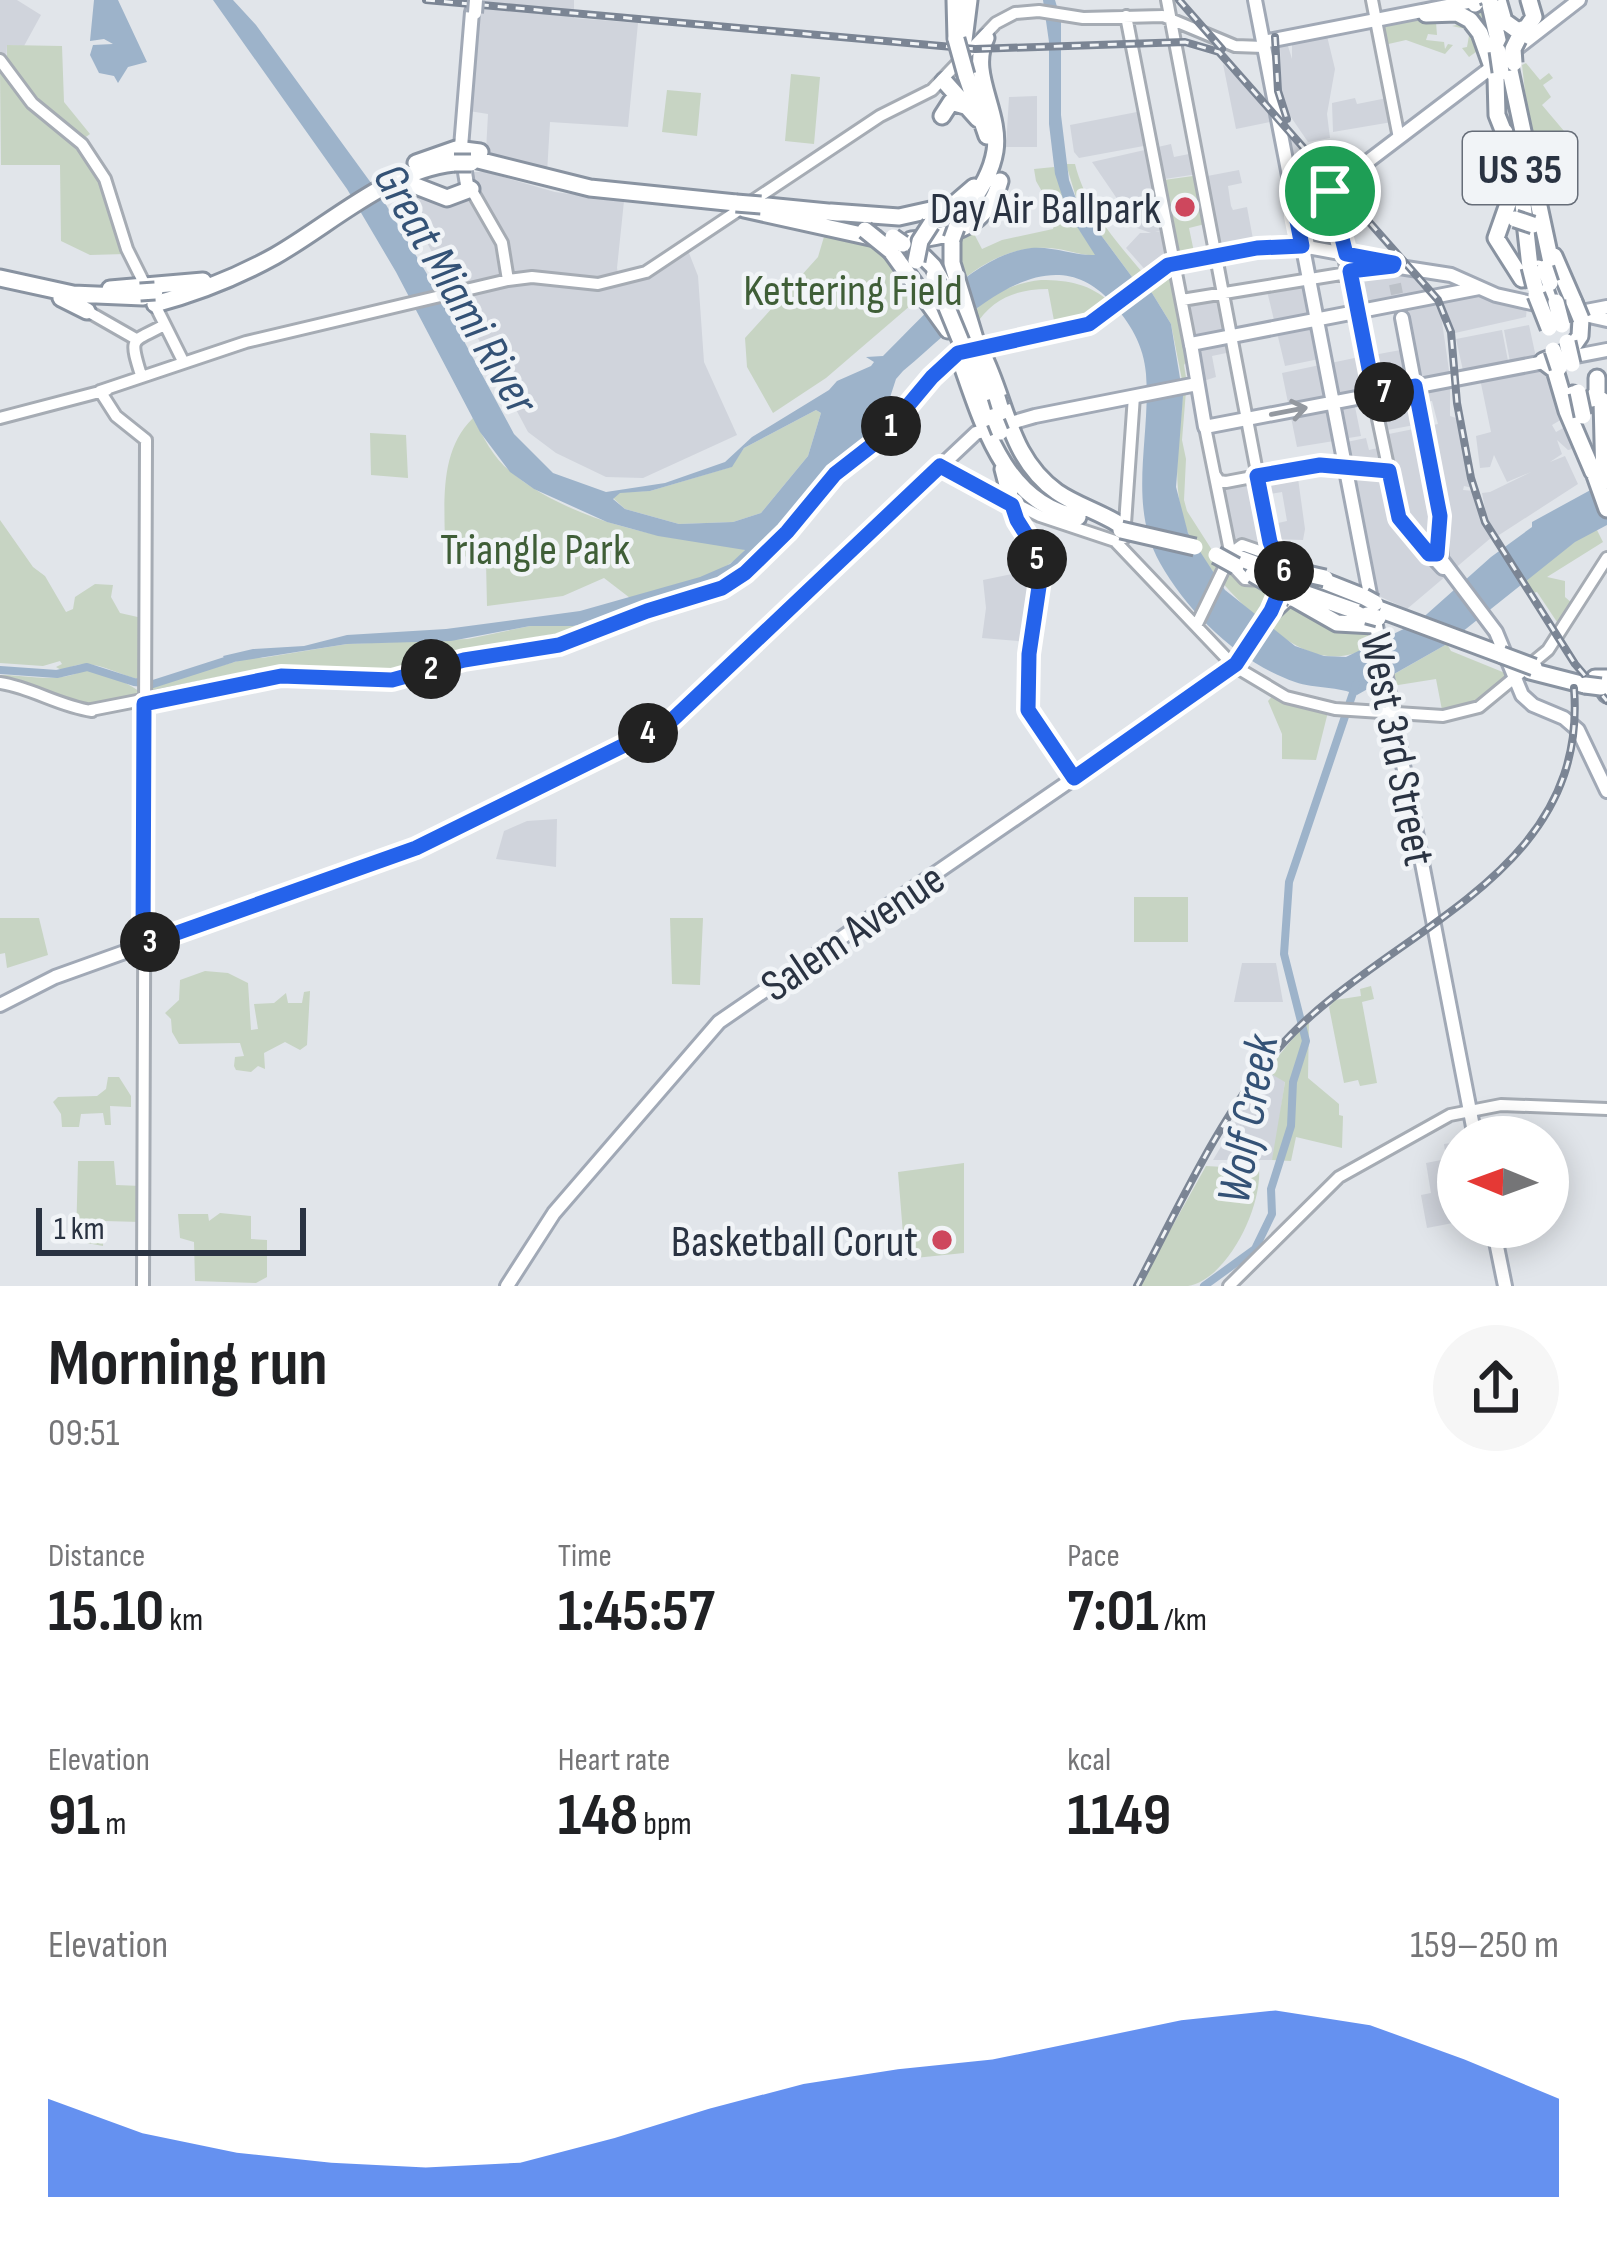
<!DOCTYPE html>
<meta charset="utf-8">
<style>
:root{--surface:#fff;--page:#f6f6f6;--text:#202124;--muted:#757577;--accent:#2563eb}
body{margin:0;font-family:"Sofia Sans Condensed",sans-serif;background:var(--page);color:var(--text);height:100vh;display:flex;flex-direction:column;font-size:45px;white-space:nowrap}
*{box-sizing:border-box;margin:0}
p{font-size:39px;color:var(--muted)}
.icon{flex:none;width:66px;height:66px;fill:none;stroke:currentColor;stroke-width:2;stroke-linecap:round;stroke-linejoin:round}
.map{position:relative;height:1286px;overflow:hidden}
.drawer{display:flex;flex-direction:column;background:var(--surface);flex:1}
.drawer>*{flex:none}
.needle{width:78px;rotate:271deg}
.buttons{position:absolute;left:1437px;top:1116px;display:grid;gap:24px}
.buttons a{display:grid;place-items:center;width:132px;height:132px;border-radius:50%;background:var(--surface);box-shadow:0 6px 30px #0003;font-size:60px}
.scale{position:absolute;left:36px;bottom:30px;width:270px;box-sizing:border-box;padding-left:12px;border:6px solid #2a3342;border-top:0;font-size:33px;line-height:42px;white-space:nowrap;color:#2a3342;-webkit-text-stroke:9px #f1f4f7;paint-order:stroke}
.pin{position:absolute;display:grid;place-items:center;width:102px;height:102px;color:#fff;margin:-51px;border:6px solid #fff;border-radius:50%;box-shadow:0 3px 12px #0007}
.km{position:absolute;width:60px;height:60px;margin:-30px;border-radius:50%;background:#222;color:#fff;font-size:33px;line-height:60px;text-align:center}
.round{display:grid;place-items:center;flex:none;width:126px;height:126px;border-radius:63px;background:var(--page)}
.overview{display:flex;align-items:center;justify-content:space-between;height:204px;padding:0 48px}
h1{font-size:66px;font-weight:700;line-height:90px}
.metrics{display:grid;grid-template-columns:repeat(3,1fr);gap:18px;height:204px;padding:12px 48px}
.metrics div{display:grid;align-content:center}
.metrics b{font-size:60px;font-weight:700}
.metrics small{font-size:33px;font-weight:400}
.metrics p{font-size:33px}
.chart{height:336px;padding:24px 48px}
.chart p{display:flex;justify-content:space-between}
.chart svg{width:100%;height:216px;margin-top:12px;fill:var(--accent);opacity:.7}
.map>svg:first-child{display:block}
</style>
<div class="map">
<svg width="1607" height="1286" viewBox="0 0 1607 1286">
<rect width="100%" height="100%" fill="#e1e5ea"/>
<!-- built -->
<path fill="#d0d4dc" d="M0,0H17L41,15L24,46L7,45L6,64L0,68Z
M482,0H574V18L638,23L628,127L550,122L547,173L486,151L488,114L469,111Z
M1327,36L1335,69L1327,114L1330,138L1308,142L1282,104L1280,46H1288L1292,59V44Z
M1223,64L1267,108L1270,122L1236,129Z
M1037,96V147H1006L1009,97Z
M1355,98L1357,104L1387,98L1392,122L1333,132L1332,103Z
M1142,111L1149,145L1079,158L1074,152L1070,125Z
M1282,122L1336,184L1301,211Z
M1171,144L1174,157L1194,153L1198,174L1158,180L1165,229L1155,232L1164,231L1171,259L1149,274L1126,248L1140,233H1151L1137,228L1092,162Z
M1239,170L1242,183L1228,186L1231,206L1233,210L1247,207L1253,239L1215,246L1202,177Z
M468,172H486L555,192L624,201L617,268L619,279L626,284L687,248L698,276L704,362L737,435L643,478L606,477L556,453L528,432L401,194H426L442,206L475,191Z
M1380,269L1407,271L1426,293L1359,310L1352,274Z
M1304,283L1319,359L1285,366L1267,291Z
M1475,290L1527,306L1526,317L1455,333L1441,298Z
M1219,299L1231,352L1212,356L1216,377L1200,382L1184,304Z
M1432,300L1441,315L1450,377L1416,384L1401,305Z
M1529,325L1537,362L1549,365L1564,418L1552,425L1556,432L1567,426L1577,448L1568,450L1557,440L1562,454L1550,462L1565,456L1578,484L1496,537L1486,514L1482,493L1490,492L1531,472L1507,482L1494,455L1490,467L1480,468L1476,436L1491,432L1479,374L1511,367L1504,330Z
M1502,330L1509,366L1464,375L1456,339Z
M1406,349L1420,424L1382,431L1368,356Z
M1364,356L1372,393L1353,397L1361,436L1342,439L1326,364Z
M1320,365L1334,441L1297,447L1282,373Z
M1450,384V416L1456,418L1473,488L1464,486L1463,490L1474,491L1492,537L1407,609L1368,591L1342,443L1366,438L1369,450L1382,447L1384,435L1438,424L1432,401L1420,402L1418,389Z
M1297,471L1305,529L1303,540L1274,539L1269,525L1287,521L1282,492L1263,495L1262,476Z
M1254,478L1270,552L1233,546L1220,486Z
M1022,572L1026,580L1035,578L1029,642L982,638L986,608L983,580Z
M557,819L556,867L496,859L504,831L527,821Z
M1242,963H1276L1283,1002H1234Z
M1266,1071L1285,1081L1274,1157L1272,1160H1213Z
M1458,1142V1222L1427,1228L1421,1195L1431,1193L1426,1163L1446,1159L1444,1144Z"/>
<!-- green -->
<path fill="#c7d4c3" d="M1486,4L1497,58L1484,46L1469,57L1462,48L1467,47L1470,30L1452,26L1460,24L1461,20L1436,21L1450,23L1436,22L1437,35L1428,34L1426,40L1444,42L1445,49L1448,44L1453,45L1445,54L1406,40L1384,45L1382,25Z
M7,45L62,46L64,102L90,134L79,142L104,179L125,254L90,255L61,241L60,165H1L0,71L7,64Z
M1526,63L1540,80L1549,73L1553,78L1543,85L1551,97L1542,105L1575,144L1573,149L1578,156L1555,177L1542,178L1528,118L1522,65Z
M791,74L820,77L814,144L785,141Z
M667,90L701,93L697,136L662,132Z
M1066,164H1075C1086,209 1120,246 1149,280L1172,269L1189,357L1184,365L1187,384L1183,385L1171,324L1152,293L1135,281L1078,204Z
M1054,167L1067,211L1096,255C1084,256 1071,251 1058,249C1020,243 985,260 958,284L954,233L970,226L982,249L1002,240L1053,229L1056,216L1036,181L1034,169Z
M1200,175L1209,223L1189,228L1194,252L1211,249L1213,254L1174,264L1157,181Z
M826,230L879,244L925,293L826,378L773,413L747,367L745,338L818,257Z
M1041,280C1069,280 1090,284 1111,303L1092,319L1055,326L1048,289C1016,289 992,299 975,326L971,315C988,294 1014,283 1041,280Z
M1186,391L1182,440L1186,459L1184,500L1187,511L1219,561L1254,582L1372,631L1375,645C1357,654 1341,659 1321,655C1275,646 1197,566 1184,522C1171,478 1180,436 1183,392Z
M816,410L821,413L808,456L761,513L733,522L679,524L625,509L613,498L620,492L650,491L731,467L744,448Z
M473,418C483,436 493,458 510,471C551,506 611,526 663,536C689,542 722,539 745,550C720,581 666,585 630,598L604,578L563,596L487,606L486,562L445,551C445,505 438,452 473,418Z
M370,433L406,435L408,478L371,475Z
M0,520L33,567L45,576L66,612L73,609L75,597L95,584L113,585L111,597L120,613L142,618V680C112,674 90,654 63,671L56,667L62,664L60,661L43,666L0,663Z
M1597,530L1603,542L1547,577L1565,581V597L1573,604L1559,625L1537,592L1533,593L1524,581L1586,533Z
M616,617L570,635L383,674L282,670L151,696L148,687L255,656L262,658L347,644L468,639L530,626H573Z
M1447,644L1451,651L1510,675L1478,700L1442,710L1436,679L1392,686L1389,677Z
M84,670C100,671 131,683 142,694L138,701L90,707L0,679V675C31,675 57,684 84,670Z
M1276,692L1329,708L1316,760L1282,759V734L1268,701Z
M1134,897H1188V942H1134Z
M0,918H39L48,955L7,968L5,953L0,954Z
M670,918H703L700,985L672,984Z
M205,971L228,973L248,983L251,1030L258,1029L254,1004L274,1003L286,993L288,1003H302L304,992L310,991L307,1045L300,1050L285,1042L264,1053L265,1069L258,1066L251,1072L236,1070L234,1066L235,1057L244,1056L240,1043L179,1044L172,1032L171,1019L165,1013L179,1000L180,980Z
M1371,986L1374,999L1362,1002L1377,1083L1360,1086L1358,1080L1344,1083L1329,1007L1335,1000L1361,996L1360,989Z
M1309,1019L1308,1078L1339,1104V1115L1343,1116L1342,1148L1296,1137L1291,1161L1272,1160L1285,1082L1266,1071Z
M108,1077H119L131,1096V1107L110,1106L111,1125H105L103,1113L81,1114L79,1127H62L61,1114L53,1102L58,1097L97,1096L106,1089Z
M78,1161H114L116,1185L141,1186V1222L104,1221L103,1246L76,1241Z
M964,1163V1253L905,1259L898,1172Z
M1206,1166L1259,1169C1262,1207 1228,1279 1188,1286C1173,1286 1155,1286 1139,1286Z
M220,1213L251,1216V1239L267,1240V1277L256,1283L195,1281L194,1242L180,1238L178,1214H208L209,1221Z"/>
<!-- water -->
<path fill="#9db3ca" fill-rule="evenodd" d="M94,0H118L147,62L128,67L118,83L114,76L99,73L90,55L93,45L113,44L104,39L90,41Z
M213,0H233L256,25L382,198L437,291L514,434L553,473L606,492L665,483L725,462L752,437L829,390L837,381L871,366L874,362L866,357L883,356C923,317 975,254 1031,248C1054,246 1075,256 1095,255L1067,211L1055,174L1049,124V42L1043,0H1055L1061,20V115L1069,180L1078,204L1135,281L1152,293L1171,324L1183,396L1176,487L1188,533L1225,590L1295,646L1324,656L1346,657L1418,622L1491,557L1532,527V522L1607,481V525L1575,542L1447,644L1357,695C1339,686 1315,689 1295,682C1241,664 1188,613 1160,563C1127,504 1151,438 1146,374C1144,346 1130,322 1111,302C1043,226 954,330 903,371L896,379L882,422L824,472L763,548L738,572L718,585L660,600L616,617L573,626H530L451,641L347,644L227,663L223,656L253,649L304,646L347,635L446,629L580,611L700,577L730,564L745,550L658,536L607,522L534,489L510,472L480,432L396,272L347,189ZM816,410L821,413L808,456L761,513L733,522L679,524L625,509L613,499L620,493L650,491L732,467L744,448Z"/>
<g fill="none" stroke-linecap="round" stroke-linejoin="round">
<!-- river -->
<path stroke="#9db3ca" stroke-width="8" d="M0,670L57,674L87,667L134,682L153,684L231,659
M1204,1286L1255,1249L1272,1214L1271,1189L1291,1126L1293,1082L1306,1041L1284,954L1289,882L1356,684"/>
<!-- primary-tunnel -->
<path stroke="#bcc1c8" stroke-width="12" stroke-dasharray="12 6" stroke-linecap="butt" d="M1395,284L1397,294"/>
<!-- secondary casing -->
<g stroke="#a6acb4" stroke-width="16">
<path id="secondary" d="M1167,0L1269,535L1284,571
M1372,0L1399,138
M1126,16L1190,345
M0,60L32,103L82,144L105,179L127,249L183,361
M471,189L502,243L508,280
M1330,191L1389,471
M1182,300L1390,266
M87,311L136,339
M141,375C128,334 133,343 164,325
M100,391L246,342L508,280L532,277L598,284L646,272L880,116L932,90L996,23L1015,13L1039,11L1083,18L1163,16L1235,46L1264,47
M100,391L116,416L146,440L143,1286
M0,418L107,390
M1205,427L1233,566L1245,579L1261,580
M955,473L1040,516L1115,541L1234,666L1286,697L1335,709L1443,716L1479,707L1548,650L1607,558
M1215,475L1219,481L1226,482L1310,466L1344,467
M1012,504L1017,520L1033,542L1040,580L1029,657L1028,710L1074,778
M1124,538L1134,396
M1231,553L1242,545L1297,564
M1196,626L1230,556
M0,683C33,688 58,706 92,711
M91,710L280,673L391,677L453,659L556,642L721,589L745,573L786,532L850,460L880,439L954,356L1089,324L1169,265L1254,248L1302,246
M1229,1286L1339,1177L1450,1115L1501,1105L1607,1109"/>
</g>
<!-- primary casing -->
<g stroke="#a1a9b6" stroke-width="18">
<path id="primary" d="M1255,0L1475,1137
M1263,42L1478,0
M1512,52L1579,0
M468,191L461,147L472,12
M1296,216L1496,64
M1302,246L1399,264
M1393,266L1451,275L1496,295L1607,320
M1479,288L1191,344L1205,427L1607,350
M1581,312L1607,307
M1402,318L1439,513L1441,559L1496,632L1522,695L1533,705L1564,718L1578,730L1607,791
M1344,467L1389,471L1400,521L1443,568
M0,1005L55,977L415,848L669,723L976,433L1035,416L1197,384
M1493,1227L1505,1286
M507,1286L554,1213L719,1022L1227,673L1241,658L1275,600"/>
</g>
<!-- motorway casing -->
<g stroke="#8993a1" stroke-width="21">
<path id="motorway" d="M955,0L956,39
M1474,0L1475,4
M1498,0L1504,21L1518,31L1527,27L1534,17L1529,0
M1490,5L1500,49
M1426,14L1457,13L1470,20L1480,33L1496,78L1497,115L1514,158L1522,193
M964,40L969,0
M1509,66L1552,267
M966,75L987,136
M944,81L978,119
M942,116L951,102L965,106
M470,158L590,188L736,203
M416,163L456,149L480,152
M1507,168L1509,201L1496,238L1522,279
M1521,186L1530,267
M392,189L416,186L447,198L471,189
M767,206L838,213
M744,209L875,238
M831,212L899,217L944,207
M931,224L974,187
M956,228C970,201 990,182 995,151C1001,111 968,74 986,38
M952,239V263L976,342
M911,240C953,236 988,226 1000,181
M911,244L933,266L954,303
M891,251L948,330
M1554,256L1574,302
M1538,268L1552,310L1549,318
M0,278L73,294L143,297
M110,289L203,281
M61,298L87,311
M155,304C197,293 237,277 275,256C331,224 388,170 454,163
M1571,349L1580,336L1581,319
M981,351C1007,401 1008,457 1057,492C1076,505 1097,511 1117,523
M972,353L996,422
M1564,353L1543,361L1555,370L1567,411L1593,472
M959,357C981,418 1003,504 1078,517
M1573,394L1582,401L1592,399L1597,392V378
M1602,400L1604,481
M1592,467L1607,509
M1003,469L1011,500
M1236,557L1277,572
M1311,576L1364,597
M1287,587L1367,615
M1293,598L1337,623L1374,625
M1376,608L1502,655
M1274,610L1294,591
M1530,671L1585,685
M1595,678H1607
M1606,693L1607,694"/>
</g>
<!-- secondary -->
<use href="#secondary" stroke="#fff" stroke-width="10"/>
<!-- primary -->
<use href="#primary" stroke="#fff" stroke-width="12"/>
<!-- motorway -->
<use href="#motorway" stroke="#fff" stroke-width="15"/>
<!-- rail casing -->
<g stroke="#7b8594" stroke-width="8">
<path id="rail" d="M426,0L975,49L1185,42L1219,52L1438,300L1451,332L1457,403L1471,478L1485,522L1575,664L1607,701
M1179,0L1222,49
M1275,37L1278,91L1287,119
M1137,1286C1179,1207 1218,1119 1276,1051C1381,929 1589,882 1574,688"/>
</g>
<!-- rail -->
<use href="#rail" stroke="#f1f4f7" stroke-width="3" stroke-dasharray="9" stroke-linecap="butt"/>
<!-- primary-bridge casing -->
<g stroke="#a1a9b6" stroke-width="18" stroke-linecap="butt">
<path id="primary-bridge" d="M475,13L476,0"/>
</g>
<!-- motorway-bridge casing -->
<g stroke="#8993a1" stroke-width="21" stroke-linecap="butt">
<path id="motorway-bridge" d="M1489,0L1490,3
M956,39L966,75
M1498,51L1501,72
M1514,63L1513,49L1518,39
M1505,132V146
M454,163H471
M736,203L761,205
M1515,219L1533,225
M865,230L891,251
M893,237L903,244
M952,239L956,228
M916,261L920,241L931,224
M1530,267L1535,287
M1545,268L1550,283
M934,276L966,354
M140,292L155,291
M1536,295L1549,328
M1556,302L1562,325
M1574,302L1581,319
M978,342L981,351
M1567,342L1572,364
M1553,350L1559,368
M1578,392L1583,416
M997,397L1000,407
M996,422L1000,432
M1121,530L1195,547
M1216,555L1236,566
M1276,567L1325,578
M1253,574L1293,598
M1277,577L1302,587
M1364,597L1375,603
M1367,615L1378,618
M1502,655L1534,667
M1585,685L1601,687"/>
</g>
<!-- primary-bridge -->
<use href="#primary-bridge" stroke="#fff" stroke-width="12"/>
<!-- motorway-bridge -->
<use href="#motorway-bridge" stroke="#fff" stroke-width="15"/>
</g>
<!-- one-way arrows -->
<defs><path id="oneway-shaft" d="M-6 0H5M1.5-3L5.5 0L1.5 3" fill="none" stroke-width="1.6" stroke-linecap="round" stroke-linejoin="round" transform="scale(3)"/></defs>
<use stroke="#9499a0" href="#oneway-shaft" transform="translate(1289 411) rotate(-11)"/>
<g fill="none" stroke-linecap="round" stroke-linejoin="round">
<!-- route casing -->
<g stroke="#fff" stroke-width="24">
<path id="route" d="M1330,191L1346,254L1394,263L1393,266L1350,271L1374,394L1415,386L1440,516L1437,554H1429L1399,518L1389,471L1320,465L1257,476L1270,542L1285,578L1271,611L1236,664L1074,778L1028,710L1029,654L1040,580L1034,547L1017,520L1012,505L940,466L669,723L416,848L143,945L144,704L281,676L392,680L464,660L559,645L647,611L722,588L745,573L787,532L835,474L880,439L932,377L958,353L1089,324L1168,265L1257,248L1302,246L1296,216Z"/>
</g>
<!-- route -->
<use href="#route" stroke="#2563eb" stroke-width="15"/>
</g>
<!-- markers -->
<g fill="#ce475d" stroke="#f1f4f7" stroke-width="4.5">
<circle cx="1185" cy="207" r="12"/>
<circle cx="942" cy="1240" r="12"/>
</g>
<g text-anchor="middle" stroke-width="9" stroke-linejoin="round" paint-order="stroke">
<!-- shield labels -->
<rect fill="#f1f4f7" stroke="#666d78" stroke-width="3" x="1463" y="132" width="114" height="72" rx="9"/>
<g font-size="42" font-weight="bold" fill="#2a3342">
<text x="1520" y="183">US 35</text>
</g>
<!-- poi labels -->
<g font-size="45" fill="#2a3342" stroke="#f1f4f7" text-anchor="end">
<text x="1161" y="223">Day Air Ballpark</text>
<text x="918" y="1256">Basketball Corut</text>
</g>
<!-- park labels -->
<g font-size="45" fill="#3f5e37" stroke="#f1f4f7">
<text x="853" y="305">Kettering Field</text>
<text x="535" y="564">Triangle Park</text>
</g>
<!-- street labels -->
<g font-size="45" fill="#2a3342" stroke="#f1f4f7">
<text transform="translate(1399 749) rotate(79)" y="16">West 3rd Street</text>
<text transform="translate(852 931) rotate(-34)" y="16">Salem Avenue</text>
</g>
<!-- water labels -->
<g font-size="48" font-style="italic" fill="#345276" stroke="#f1f4f7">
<text transform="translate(457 288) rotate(60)" y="17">Great Miami River</text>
<text transform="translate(1246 1119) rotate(-80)" y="17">Wolf Creek</text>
</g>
</g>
</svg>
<div class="buttons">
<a><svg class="needle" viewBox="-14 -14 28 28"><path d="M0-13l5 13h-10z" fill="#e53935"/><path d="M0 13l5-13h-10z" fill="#757577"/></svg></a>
</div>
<div class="scale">1 km</div>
<div class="pin" style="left:1330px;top:191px;background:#1e9e55"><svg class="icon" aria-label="arrive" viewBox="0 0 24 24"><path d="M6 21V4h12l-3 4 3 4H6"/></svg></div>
<b class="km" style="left:891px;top:426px">1</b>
<b class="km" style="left:431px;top:669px">2</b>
<b class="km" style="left:150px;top:942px">3</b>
<b class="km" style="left:648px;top:733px">4</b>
<b class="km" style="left:1037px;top:559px">5</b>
<b class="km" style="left:1284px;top:571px">6</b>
<b class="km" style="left:1384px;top:392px">7</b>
</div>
<section class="drawer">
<div class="overview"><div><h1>Morning run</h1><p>09:51</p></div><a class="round"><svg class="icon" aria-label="share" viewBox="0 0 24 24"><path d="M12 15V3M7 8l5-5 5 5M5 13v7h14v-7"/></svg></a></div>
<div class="metrics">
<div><p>Distance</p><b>15.10<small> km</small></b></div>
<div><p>Time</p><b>1:45:57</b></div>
<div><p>Pace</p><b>7:01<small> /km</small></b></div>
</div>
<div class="metrics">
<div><p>Elevation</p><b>91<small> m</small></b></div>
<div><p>Heart rate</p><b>148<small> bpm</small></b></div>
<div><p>kcal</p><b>1149</b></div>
</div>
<div class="chart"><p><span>Elevation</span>159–250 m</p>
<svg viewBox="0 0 160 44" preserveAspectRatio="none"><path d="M0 44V24L10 31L20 35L30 37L40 38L50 37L60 32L70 26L80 21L90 18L100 16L110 12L120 8L130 6L140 9L150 16L160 24V44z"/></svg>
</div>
</section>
